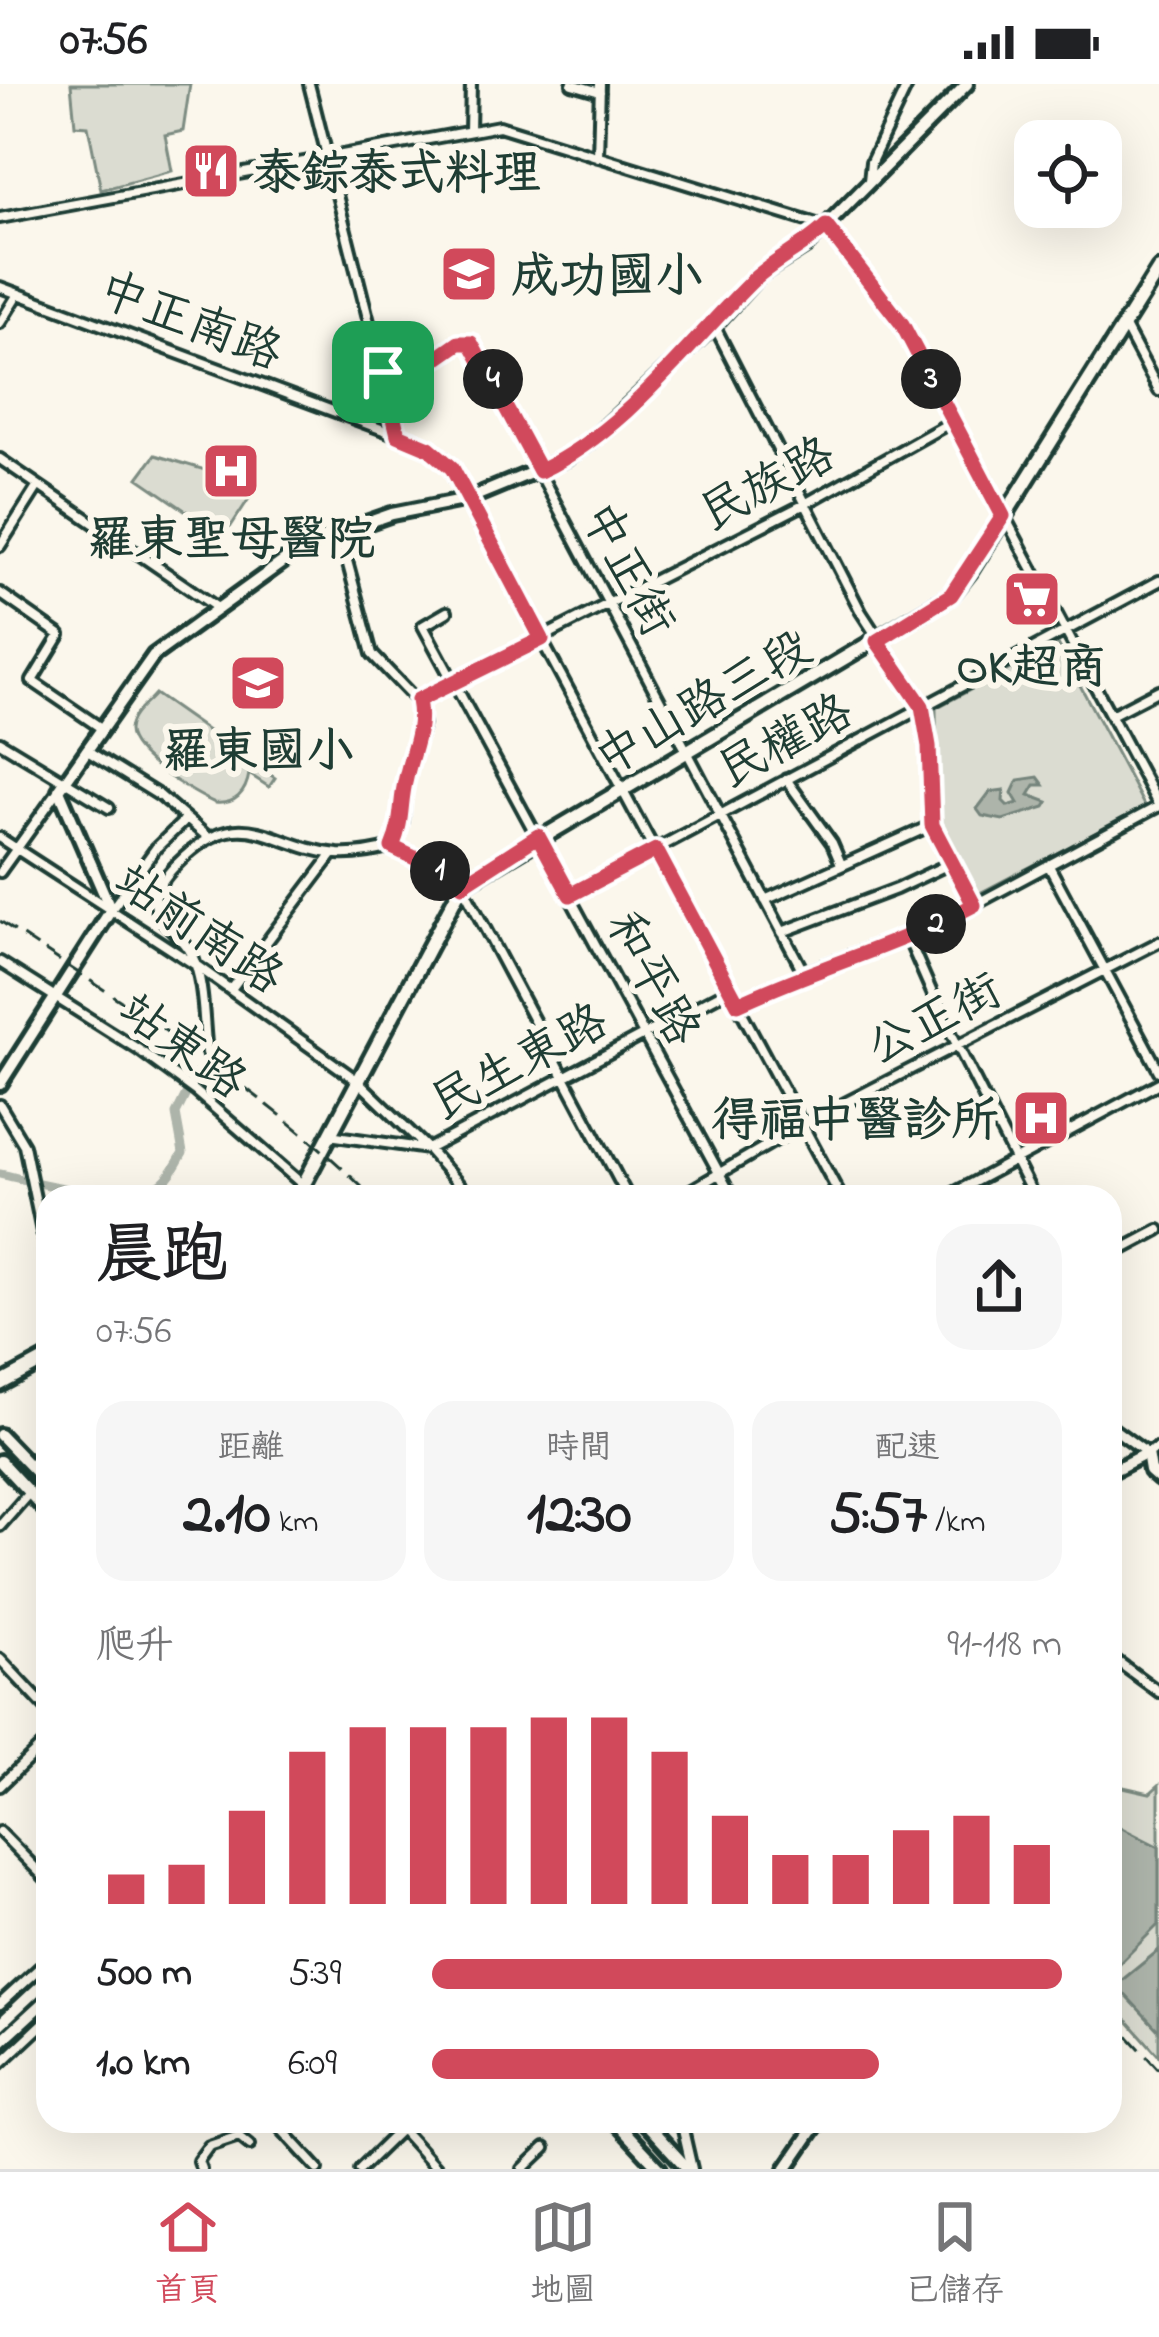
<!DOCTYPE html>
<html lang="zh-TW">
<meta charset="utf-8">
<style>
:root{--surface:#fff;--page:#f6f6f6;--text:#202124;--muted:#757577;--line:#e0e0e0;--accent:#d1495b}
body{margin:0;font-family:"Indie Flower","LXGW WenKai TC",sans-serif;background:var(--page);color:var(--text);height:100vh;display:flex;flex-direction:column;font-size:45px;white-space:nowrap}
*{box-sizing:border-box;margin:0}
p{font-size:39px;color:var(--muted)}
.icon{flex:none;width:66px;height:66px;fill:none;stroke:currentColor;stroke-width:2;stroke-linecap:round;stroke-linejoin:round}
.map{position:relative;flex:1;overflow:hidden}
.sheet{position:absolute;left:36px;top:1101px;width:1086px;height:948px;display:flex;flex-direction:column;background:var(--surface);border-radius:36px;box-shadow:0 12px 48px #0002}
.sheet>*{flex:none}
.tools{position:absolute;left:1014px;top:36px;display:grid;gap:24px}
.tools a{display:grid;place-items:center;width:108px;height:108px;border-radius:24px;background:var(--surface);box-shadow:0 12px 48px #0002;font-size:60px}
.pin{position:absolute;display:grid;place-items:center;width:102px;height:102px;color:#fff;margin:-51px;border-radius:24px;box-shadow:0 6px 18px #0006}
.km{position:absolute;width:60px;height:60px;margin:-30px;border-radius:50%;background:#222;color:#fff;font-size:33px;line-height:60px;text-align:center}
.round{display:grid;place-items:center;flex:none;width:126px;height:126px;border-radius:36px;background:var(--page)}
.overview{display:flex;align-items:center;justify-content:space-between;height:204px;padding:0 60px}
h1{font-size:66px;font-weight:700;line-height:90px}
.stats{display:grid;grid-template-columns:repeat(3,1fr);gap:18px;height:204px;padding:12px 60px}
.stats div{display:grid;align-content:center;border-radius:30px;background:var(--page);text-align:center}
.stats b{font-size:60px;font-weight:700}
.stats small{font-size:33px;font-weight:400}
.stats p{font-size:33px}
.chart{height:336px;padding:24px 60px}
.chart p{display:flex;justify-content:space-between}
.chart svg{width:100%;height:216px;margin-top:12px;stroke:var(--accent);stroke-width:6}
ul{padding:0 60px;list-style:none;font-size:39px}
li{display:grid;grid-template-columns:192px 144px 1fr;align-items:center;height:90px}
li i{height:30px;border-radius:15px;background:var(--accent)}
.status{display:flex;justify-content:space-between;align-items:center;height:84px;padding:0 60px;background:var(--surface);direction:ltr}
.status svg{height:33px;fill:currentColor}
.menu{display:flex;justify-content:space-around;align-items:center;height:168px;border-top:3px solid var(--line);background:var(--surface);font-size:33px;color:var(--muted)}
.menu a{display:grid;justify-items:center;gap:6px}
.menu .active{color:var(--accent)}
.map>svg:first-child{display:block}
</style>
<div class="status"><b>07:56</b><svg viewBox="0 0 49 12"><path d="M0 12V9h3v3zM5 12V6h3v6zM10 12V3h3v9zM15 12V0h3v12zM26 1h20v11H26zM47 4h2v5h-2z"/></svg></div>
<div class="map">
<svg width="1159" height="2085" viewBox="0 0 1159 2085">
<rect width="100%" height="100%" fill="#fbf7ec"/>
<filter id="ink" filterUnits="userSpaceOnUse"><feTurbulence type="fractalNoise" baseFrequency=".00833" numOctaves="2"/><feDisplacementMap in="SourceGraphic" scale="24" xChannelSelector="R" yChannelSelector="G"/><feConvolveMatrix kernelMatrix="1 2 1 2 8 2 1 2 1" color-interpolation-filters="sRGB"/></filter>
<g filter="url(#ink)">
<!-- green -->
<path fill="#dbdcd1" stroke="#7d8c82" stroke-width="3" d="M71,0H190L183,47L165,51L172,87L101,106L88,42L75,41Z
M155,371L212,388L250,413L224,453L138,394Z
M1058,560L1145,723L972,813L937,740L936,624Z
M155,610L275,694L269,703L249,690C246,709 235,721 215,719C194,710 128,671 129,646C130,630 147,620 155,610Z
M1110,1700L1150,1709L1159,1701V1972L1110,1917Z"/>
<!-- water -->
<path fill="#adb4aa" stroke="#74847b" stroke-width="3" d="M1038,693L1044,701H1035L1029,711L1048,718L1045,723L1003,736L982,732L977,725L990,708L1004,706L1003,717L1008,722L1018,719L1012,709L1018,696Z
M1110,1738L1159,1763V1840L1110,1889Z
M1159,1866V1947L1116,1901Z"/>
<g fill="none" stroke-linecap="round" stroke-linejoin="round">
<!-- canal -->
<path stroke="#adb4aa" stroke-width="9" d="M0,1090C41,1099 123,1123 160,1100C170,1094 177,1079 183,1069L176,1030L196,990"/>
<!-- street casing -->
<g stroke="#1f3d34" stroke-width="16">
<path id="street" d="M309,0L397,349
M572,0L600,8
M470,46L471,0
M598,73L600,0
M869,97L871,78L908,0
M0,134L499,42L826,143L902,240L1159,722L944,837L804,889L738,920
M0,203L397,351L444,374L841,1113
M0,239L18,210
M714,241L861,528L922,622L929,662L932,741L973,821
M1124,241L1159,307
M383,288L439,273L459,259H471L804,889
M0,375L219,525
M339,447L372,570L417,617L423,640L405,698L403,737L392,763
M0,462L38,402
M0,509L60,551L32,597L101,644
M447,528L423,542L732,1113
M417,617L805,420L953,337
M1111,631L1159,606
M0,658L109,724
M86,666L160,712L209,754
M786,695L832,759L841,780
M0,754L197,882L358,997L428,1065L470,1113
M392,763L462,801L628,1113
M1049,782L1159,987
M0,788L58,707
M570,811L1159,497
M765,816L932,741
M111,826L156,764L186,735
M782,848L896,805L951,779
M907,852L939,925L1034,1113
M0,878L139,966L195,1007L317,1113
M231,905L333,770
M207,969C203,938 205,898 191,869C184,852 155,837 155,818C155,804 167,790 177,780C243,713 270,764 338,770C357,771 374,768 392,763
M0,1021L24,1061L48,1177
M329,1051L428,1065L730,905
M679,1113L802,1041L1159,858
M946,1113L1159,999
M1110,1172L1159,1146
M1110,1342L1147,1369L1159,1363
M0,1442L29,1409
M1110,1572L1159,1608
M0,1575L48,1626
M0,1702L48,1656
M0,1748L48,1797
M0,1920L48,1876
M0,1980L48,1935
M274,2037L318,2085
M394,2037L437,2085
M681,2037L692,2085
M201,2085L198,2077L209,2062L239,2052L250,2061
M360,2085L409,2037
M523,2085L545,2064"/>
</g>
<!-- secondary casing -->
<g stroke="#1f3d34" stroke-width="20">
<path id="secondary" d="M0,1000L111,826L59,706L154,571L309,459L392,430L468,415L567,374L594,354L714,241L759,191L807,161L967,0
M0,1351L48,1401
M1147,1369L1150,1387L1159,1395
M0,1377L48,1429
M1110,1388L1147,1369
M0,1940L48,1895
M0,1958L48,1914
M615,2037L660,2085
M644,2037L688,2085
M786,2085L819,2037"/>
</g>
<!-- primary casing -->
<g stroke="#1f3d34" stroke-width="21">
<path id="primary" d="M297,1113L462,801L951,511L970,487L1159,185
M0,1300L48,1274"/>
</g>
<!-- street -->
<use href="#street" stroke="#fbf7ec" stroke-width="8"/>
<!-- secondary -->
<use href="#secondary" stroke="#fbf7ec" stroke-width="10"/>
<!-- primary -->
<use href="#primary" stroke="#fbf7ec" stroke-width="12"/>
<!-- rail -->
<path stroke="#1f3d34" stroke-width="3" stroke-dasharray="18 9" stroke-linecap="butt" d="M0,837C128,923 263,1003 372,1113
M1110,1932L1159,1986"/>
</g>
</g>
<g fill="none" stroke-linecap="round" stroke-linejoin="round" filter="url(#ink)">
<!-- route casing -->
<g stroke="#fff" stroke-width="24">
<path id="route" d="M826,142L902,240L1003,432L951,511L877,557L922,622L929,662L932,741L974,821C899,861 815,884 738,920L656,766L570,811L538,752L462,801L452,792L392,763C404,735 399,721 406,694C412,665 424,646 418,616L542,555L452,384L429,364L398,351L383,288L439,273L459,259H471L540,387C626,346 686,262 752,197C774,176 803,164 826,142Z"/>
</g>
<!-- route -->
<use href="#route" stroke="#d1495b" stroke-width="15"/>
</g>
<!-- icons -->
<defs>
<g id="restaurant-square" transform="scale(3)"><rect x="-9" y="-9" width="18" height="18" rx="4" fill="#d1495b" stroke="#fbf7ec"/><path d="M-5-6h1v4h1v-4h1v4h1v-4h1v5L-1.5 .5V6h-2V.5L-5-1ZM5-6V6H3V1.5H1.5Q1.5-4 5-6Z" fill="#fff"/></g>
<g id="school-square" transform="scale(3)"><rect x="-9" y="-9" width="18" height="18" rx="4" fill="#d1495b" stroke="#fbf7ec"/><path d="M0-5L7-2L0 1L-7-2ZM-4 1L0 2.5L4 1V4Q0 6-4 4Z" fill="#fff"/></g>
<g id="hospital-square" transform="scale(3)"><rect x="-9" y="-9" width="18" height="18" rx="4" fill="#d1495b" stroke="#fbf7ec"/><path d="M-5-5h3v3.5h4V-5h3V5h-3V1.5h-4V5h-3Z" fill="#fff"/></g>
<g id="supermarket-square" transform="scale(3)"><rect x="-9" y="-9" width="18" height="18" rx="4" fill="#d1495b" stroke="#fbf7ec"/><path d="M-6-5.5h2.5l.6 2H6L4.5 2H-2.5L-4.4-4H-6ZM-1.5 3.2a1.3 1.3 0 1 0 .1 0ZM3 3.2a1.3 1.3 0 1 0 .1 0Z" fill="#fff"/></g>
</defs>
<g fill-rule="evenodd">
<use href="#restaurant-square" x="211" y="87"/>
<use href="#school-square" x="469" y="190"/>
<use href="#hospital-square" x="231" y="387"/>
<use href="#supermarket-square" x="1032" y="515"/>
<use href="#school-square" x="258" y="599"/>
<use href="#hospital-square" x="1041" y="1034"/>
</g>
<g text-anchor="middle" stroke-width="12" stroke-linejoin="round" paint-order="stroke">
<!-- poi labels -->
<g font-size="48" font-weight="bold" fill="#1f3d34" stroke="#fbf7ec">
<text x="253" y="104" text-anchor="start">泰錝泰式料理</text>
<text x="511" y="207" text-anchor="start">成功國小</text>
<text x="231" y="470">羅東聖母醫院</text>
<text x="1032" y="598">OK超商</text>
<text x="258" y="682">羅東國小</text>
<text x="999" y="1051" text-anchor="end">得福中醫診所</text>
</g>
<!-- street labels -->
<g font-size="48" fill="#1f3d34" stroke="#fbf7ec">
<text transform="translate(191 235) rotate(21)" y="17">中正南路</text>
<text transform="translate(766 398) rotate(-28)" y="17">民族路</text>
<text transform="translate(630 484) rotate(62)" y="17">中正街</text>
<text transform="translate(702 617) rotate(-30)" y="17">中山路三段</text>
<text transform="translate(784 655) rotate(-28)" y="17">民權路</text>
<text transform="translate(200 843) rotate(34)" y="17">站前南路</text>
<text transform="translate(655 893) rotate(62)" y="17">和平路</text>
<text transform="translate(933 933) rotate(-27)" y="17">公正街</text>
<text transform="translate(184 960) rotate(36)" y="17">站東路</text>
<text transform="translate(518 976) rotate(-28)" y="17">民生東路</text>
</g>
</g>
</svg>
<div class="tools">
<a><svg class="icon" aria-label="locate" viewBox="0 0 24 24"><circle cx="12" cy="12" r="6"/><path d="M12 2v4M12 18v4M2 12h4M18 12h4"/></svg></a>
</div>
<div class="pin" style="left:383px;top:288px;background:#1e9e55"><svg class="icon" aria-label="arrive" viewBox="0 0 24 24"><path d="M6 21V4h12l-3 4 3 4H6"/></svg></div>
<b class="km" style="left:440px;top:787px">1</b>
<b class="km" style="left:936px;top:840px">2</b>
<b class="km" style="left:931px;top:295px">3</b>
<b class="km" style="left:493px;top:295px">4</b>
<section class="sheet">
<div class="overview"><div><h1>晨跑</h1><p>07:56</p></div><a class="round"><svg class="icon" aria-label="share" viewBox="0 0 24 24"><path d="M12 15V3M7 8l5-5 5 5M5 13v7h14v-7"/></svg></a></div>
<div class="stats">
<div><p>距離</p><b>2.10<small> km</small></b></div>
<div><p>時間</p><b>12:30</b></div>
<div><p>配速</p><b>5:57<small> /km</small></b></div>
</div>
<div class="chart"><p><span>爬升</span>91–118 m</p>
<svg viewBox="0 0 160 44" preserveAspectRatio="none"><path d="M5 44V38M15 44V36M25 44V25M35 44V13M45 44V8M55 44V8M65 44V8M75 44V6M85 44V6M95 44V13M105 44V26M115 44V34M125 44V34M135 44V29M145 44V26M155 44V32"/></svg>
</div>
<ul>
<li><b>500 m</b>5:39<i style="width:100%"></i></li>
<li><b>1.0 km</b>6:09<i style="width:71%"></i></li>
</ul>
</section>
</div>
<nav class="menu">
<a class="active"><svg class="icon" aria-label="home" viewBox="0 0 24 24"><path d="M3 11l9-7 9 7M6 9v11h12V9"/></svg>首頁</a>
<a><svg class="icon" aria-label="map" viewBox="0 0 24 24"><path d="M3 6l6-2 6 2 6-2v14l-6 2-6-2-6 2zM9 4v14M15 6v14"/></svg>地圖</a>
<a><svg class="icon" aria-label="saved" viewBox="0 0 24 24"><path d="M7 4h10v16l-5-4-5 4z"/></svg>已儲存</a>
</nav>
